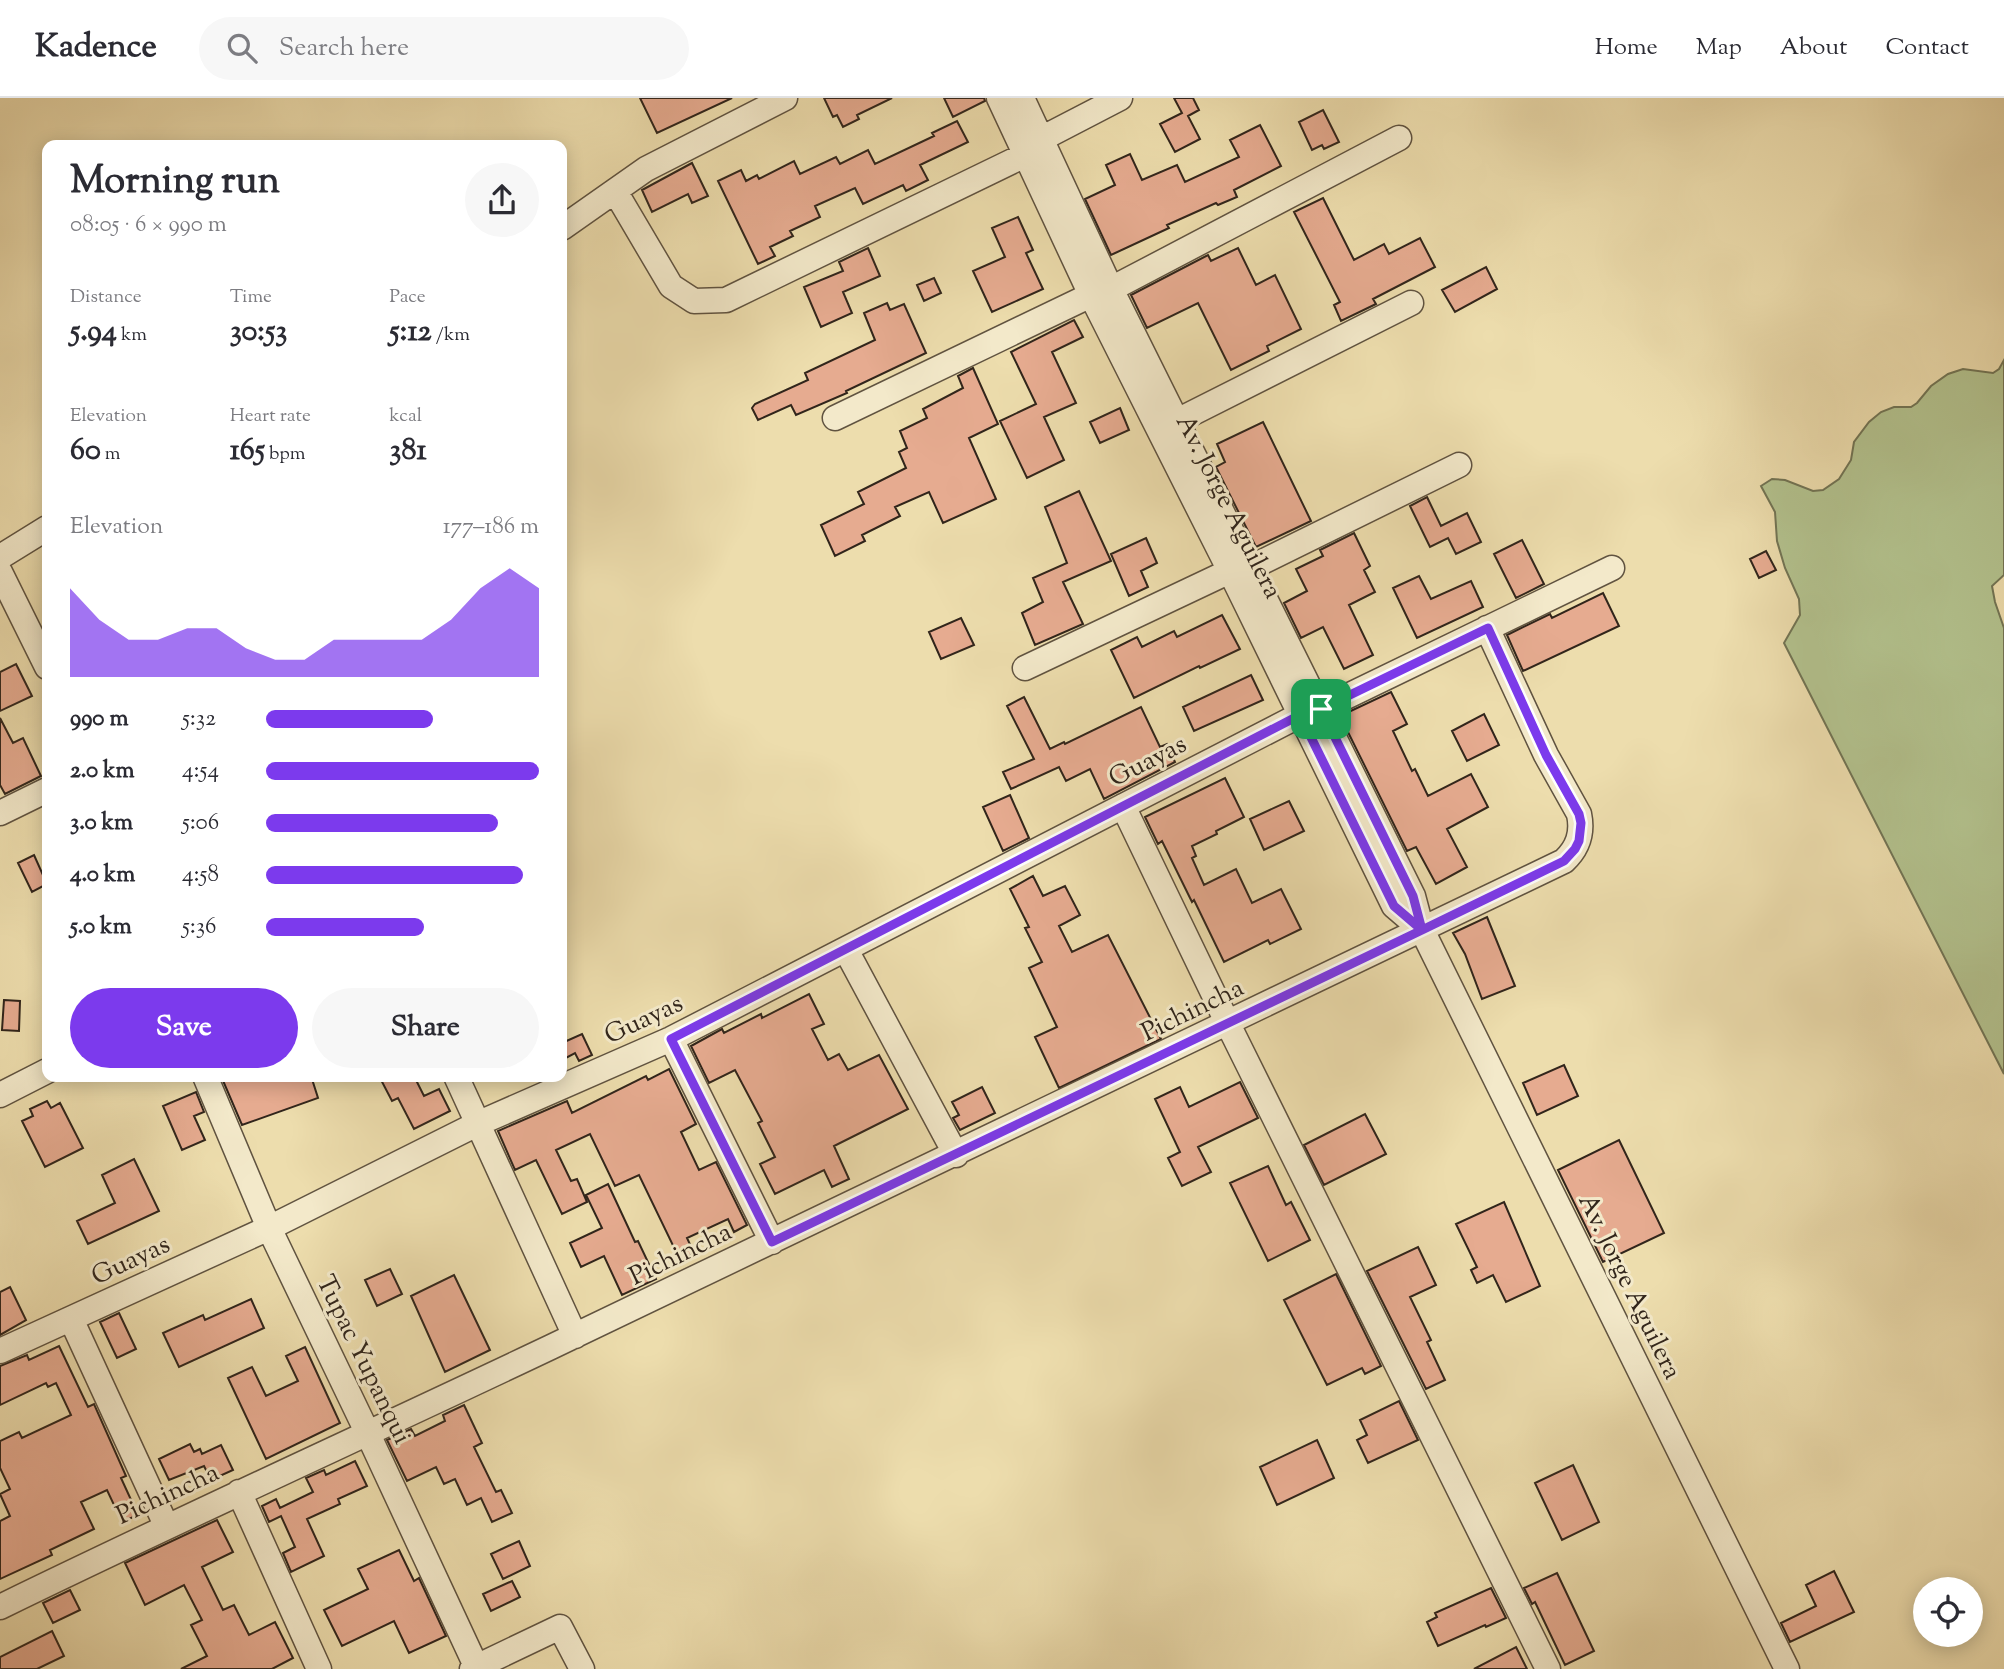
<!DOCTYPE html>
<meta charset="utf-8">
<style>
:root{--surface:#fff;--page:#f7f7f7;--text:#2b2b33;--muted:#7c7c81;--line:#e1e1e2;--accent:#7c3aed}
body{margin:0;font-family:"Sorts Mill Goudy",serif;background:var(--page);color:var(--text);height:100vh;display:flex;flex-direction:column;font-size:26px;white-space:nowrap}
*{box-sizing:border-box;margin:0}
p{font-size:23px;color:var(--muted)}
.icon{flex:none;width:38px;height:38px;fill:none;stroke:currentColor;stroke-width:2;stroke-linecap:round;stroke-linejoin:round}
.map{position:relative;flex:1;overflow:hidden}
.sheet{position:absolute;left:42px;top:42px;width:525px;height:942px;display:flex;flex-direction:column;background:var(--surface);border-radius:14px;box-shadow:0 4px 18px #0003}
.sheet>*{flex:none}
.tools{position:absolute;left:1913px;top:1479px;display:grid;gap:14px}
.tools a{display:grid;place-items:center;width:70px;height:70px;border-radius:50%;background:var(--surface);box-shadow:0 4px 18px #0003;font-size:35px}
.pin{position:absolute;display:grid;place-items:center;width:60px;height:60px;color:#fff;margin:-30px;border-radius:14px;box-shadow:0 4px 10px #0006}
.round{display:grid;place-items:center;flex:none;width:74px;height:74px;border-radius:37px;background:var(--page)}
.head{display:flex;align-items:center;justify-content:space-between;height:119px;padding:0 28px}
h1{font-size:38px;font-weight:700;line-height:52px}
.stats{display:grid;grid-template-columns:repeat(3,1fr);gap:10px;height:119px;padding:7px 28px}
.stats div{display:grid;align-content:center}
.stats b{font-size:30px;font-weight:700}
.stats small{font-size:19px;font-weight:400}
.stats p{font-size:19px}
.chart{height:196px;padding:14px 28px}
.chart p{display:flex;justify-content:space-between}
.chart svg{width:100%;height:126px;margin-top:7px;fill:var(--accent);opacity:.7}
.primary-button{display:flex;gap:14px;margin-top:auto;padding:14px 28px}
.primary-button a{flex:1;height:80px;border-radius:42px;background:var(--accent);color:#fff;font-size:28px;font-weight:700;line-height:80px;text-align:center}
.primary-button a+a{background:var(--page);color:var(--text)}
ul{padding:0 28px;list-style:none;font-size:23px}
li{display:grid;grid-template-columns:112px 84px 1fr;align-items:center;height:52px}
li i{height:18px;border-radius:9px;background:var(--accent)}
header{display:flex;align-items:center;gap:42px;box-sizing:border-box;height:98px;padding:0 35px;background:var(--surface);border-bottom:2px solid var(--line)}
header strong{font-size:33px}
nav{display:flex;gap:38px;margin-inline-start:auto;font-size:24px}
.search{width:490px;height:63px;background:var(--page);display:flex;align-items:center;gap:18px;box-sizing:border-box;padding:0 24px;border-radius:38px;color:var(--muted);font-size:26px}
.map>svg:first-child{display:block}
</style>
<header>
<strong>Kadence</strong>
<div class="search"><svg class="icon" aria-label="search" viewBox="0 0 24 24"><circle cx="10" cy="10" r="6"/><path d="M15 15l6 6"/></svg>Search here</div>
<nav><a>Home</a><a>Map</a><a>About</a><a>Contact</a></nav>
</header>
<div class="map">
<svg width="2004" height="1571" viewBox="0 0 2004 1571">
<rect width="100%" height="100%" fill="#edddad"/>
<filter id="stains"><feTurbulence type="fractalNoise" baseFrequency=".00286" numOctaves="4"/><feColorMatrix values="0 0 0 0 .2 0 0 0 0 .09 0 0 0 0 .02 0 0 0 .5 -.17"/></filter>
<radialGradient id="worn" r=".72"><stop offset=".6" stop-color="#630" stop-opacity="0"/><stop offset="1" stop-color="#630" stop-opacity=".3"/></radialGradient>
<!-- green -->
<path fill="#b3c28e" stroke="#727454" stroke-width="2" d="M2004,262V477L1992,488L1995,504L2004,530V976L1784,545L1800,517L1799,501L1785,470L1777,443L1775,414L1761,388L1772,381L1785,382L1813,393L1823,392L1839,381L1851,362L1854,344L1869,324L1881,314L1894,309H1911L1917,305L1931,288L1948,276L1963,271L1993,275L1999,271Z"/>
<!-- building -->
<path fill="#e6ab90" stroke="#31251b" stroke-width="2" d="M640,0H732L657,35Z
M824,0H892L857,17L859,21L843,29L837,17L833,19Z
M944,0H984L985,3L953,19Z
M1174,0H1193L1199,12L1188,18L1200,41L1175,54L1160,26L1182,15Z
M1323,12L1339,44L1324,51L1322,47L1312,52L1299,24Z
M957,23L968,44L920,67L928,82L906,93L903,87L863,106L855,90L815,108L820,119L790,133L793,138L770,149L775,158L758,166L718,83L741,72L746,83L757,77L759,81L794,63L800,76L836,59L840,66L868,52L875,66L934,38L932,35Z
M1260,27L1281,68L1234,92L1237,99L1218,107L1216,105L1167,127L1169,130L1111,157L1085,101L1115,87L1106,67L1130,56L1142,82L1177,67L1185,84L1239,59L1230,42Z
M692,65L708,98L692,105L688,96L652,114L642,92Z
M1323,100L1354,162L1384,146L1389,156L1420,140L1435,169L1373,201L1376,206L1341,223L1334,207L1340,204L1294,114Z
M1018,119L1033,152L1026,155L1043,191L992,214L973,173L1005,159L992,130Z
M868,150L880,178L843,194L852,215L821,229L804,189L843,173L839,164Z
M1238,150L1256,187L1275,177L1301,231L1267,248L1269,253L1231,272L1198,205L1147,230L1131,197L1208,157L1211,163Z
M1486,169L1497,191L1455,214L1442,192Z
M934,180L941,195L924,203L917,187Z
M887,205L890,212L904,206L926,255L846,293L847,295L796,317L791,307L758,322L752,310L755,306L808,282L805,275L875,242L864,215Z
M1074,222L1083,239L1052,254L1076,305L1044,319L1064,362L1027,380L1000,323L1036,306L1011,254Z
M973,270L998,326L969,340L996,401L943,425L929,394L895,409L900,418L862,437L865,443L835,458L821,427L864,406L858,394L906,370L899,354L907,350L900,333L927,320L923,311L963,290L958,278Z
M1120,310L1129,332L1100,345L1090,324Z
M1263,324L1311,423L1256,449L1216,369L1225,364L1217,346Z
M1079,393L1111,463L1063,484L1083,526L1035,547L1022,515L1043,504L1033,480L1067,465L1045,409Z
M1427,399L1441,428L1467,415L1481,444L1456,456L1448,440L1430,449L1410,408Z
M1354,435L1370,468L1364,472L1375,494L1349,507L1373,557L1344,571L1323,529L1301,540L1284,505L1307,493L1296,471L1323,458L1320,452Z
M1146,440L1157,465L1141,473L1148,489L1129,498L1111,456Z
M1522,442L1544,486L1516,500L1494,456Z
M1766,453L1776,472L1759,480L1750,461Z
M1419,478L1431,501L1471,483L1483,509L1417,540L1393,490Z
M1603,495L1619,528L1523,573L1507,537L1550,516L1552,520Z
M1222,517L1240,551L1200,570L1199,568L1134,600L1111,552L1137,539L1142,549L1174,533L1177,539Z
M961,520L974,547L941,561L929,534Z
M16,566L32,598L0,613V574Z
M1251,577L1263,602L1194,633L1183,609Z
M1391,594L1407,626L1393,633L1412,673L1415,671L1428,698L1471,676L1488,709L1447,731L1467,769L1436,786L1416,749L1407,753L1340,618Z
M1024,599L1050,651L1064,644L1065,646L1141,609L1160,649L1167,646L1175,664L1104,701L1090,671L1066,683L1059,669L1011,691L1003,674L1034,661L1007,608Z
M1484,616L1499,647L1467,663L1452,633Z
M0,620L13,645L23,640L41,678L5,696L0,687Z
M1225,680L1244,719L1216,733L1217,736L1192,748L1196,758L1192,760L1204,787L1236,771L1252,805L1281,791L1301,831L1270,846L1268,842L1224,864L1194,802L1192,804L1162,743L1158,746L1145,719Z
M1010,697L1029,740L1003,753L983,709Z
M1289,703L1304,733L1264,752L1250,721Z
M34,757L47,786L32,794L18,765Z
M1033,778L1043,798L1065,788L1080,817L1059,828L1072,854L1108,837L1161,941L1059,990L1035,939L1057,929L1029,870L1042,864L1025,830L1029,829L1010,791Z
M1487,819L1515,888L1482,901L1465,856L1453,835Z
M809,896L824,926L812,931L828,962L839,956L848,972L879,957L908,1011L834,1048L849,1081L832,1089L824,1072L775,1096L760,1066L775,1059L758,1025L762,1023L735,972L709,985L691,948L722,931L724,935L761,916L762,920Z
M4,902L20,903L19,933L2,932Z
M582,936L592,957L579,963L575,955L562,962V945Z
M1564,967L1578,998L1537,1017L1523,985Z
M669,971L696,1026L681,1034L699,1072L716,1064L747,1127L734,1134L728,1121L687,1140L694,1155L680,1162L639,1077L615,1088L590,1036L556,1052L571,1083L577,1081L587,1104L562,1116L536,1062L515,1072L498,1033L567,1003L572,1015L646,978L648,982Z
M221,978H257L258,982L270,978H311L318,1000L242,1027Z
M379,978H414L424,998L439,991L450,1013L414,1031L398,1000L392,1003Z
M1240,984L1258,1020L1198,1049L1211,1074L1182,1088L1168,1060L1180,1054L1155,1001L1180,989L1189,1009Z
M982,989L995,1015L960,1032L953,1020L959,1017L952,1004Z
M196,994L204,1014L194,1018L205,1042L182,1052L163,1008Z
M47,1003L51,1010L60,1005L83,1050L45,1069L22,1023L33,1018L30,1011Z
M1365,1016L1386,1056L1324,1087L1304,1047Z
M1619,1042L1664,1135L1603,1164L1558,1072Z
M134,1061L159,1113L88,1146L77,1123L115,1105L102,1077Z
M1268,1068L1286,1107L1291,1104L1310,1142L1268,1163L1230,1085Z
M608,1086L635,1144L638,1143L656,1181L622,1197L604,1158L581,1169L570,1145L602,1130L586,1097Z
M1504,1104L1540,1188L1506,1204L1493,1177L1477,1185L1471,1172L1477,1169L1456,1126Z
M1418,1149L1436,1187L1410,1199L1431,1242L1427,1244L1445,1282L1426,1291L1367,1173Z
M390,1171L402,1196L377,1208L365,1182Z
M1336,1176L1381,1268L1365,1276L1362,1270L1327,1287L1284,1202Z
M454,1177L490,1252L445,1274L411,1198Z
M10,1189L26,1222L0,1237V1194Z
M251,1201L264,1230L179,1269L163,1235L203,1217L205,1222Z
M119,1215L136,1251L117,1260L100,1224Z
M59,1248L88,1309L94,1306L126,1378L121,1380L138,1417L122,1424L107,1392L81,1404L94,1431L50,1452L52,1457L0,1481V1423L10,1418L0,1396L10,1391L0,1370V1343L19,1334L22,1340L71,1317L56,1285L48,1289L46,1285L0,1307V1268L27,1257L29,1262Z
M305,1249L340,1325L266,1361L228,1280L252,1269L266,1298L298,1283L286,1258Z
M1399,1303L1418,1342L1368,1365L1357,1342L1367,1337L1360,1322Z
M464,1307L482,1345L474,1349L496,1394L501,1392L512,1415L492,1424L481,1400L467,1407L455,1381L444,1386L436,1369L407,1383L387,1342L411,1331L415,1338L445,1323L443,1317Z
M1317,1342L1334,1380L1277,1407L1260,1369Z
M190,1346L194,1354L200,1351L202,1356L221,1347L233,1372L211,1382L204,1368L169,1382L159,1361Z
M355,1363L367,1388L338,1401L340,1406L307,1421L324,1458L291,1474L283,1455L295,1449L281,1418L269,1424L262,1408L276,1401L280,1410L313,1394L306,1380L324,1372L326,1377Z
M1573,1367L1599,1424L1562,1442L1535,1385Z
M217,1422L233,1454L202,1469L223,1512L234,1507L249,1537L275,1524L293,1560L272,1571H181L207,1558L191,1527L202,1522L184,1487L145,1507L125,1465Z
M519,1443L530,1468L503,1481L491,1456Z
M399,1452L414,1483L419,1480L446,1538L409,1555L394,1523L342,1548L324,1512L368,1491L358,1471Z
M1834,1473L1854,1514L1790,1544L1781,1525L1816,1508L1806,1487Z
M1557,1475L1594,1553L1565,1567L1535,1504L1532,1506L1524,1490Z
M512,1483L520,1499L491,1513L483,1496Z
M1491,1490L1506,1520L1486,1529L1485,1527L1438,1548L1427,1524L1437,1519L1435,1515Z
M70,1492L80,1512L53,1525L43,1505Z
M52,1533L64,1558L37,1571H0V1559Z
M1516,1549L1527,1571H1474Z"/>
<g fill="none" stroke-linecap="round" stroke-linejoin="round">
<!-- minor casing -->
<g stroke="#605340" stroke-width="27">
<path id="minor" d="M999,0L1091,197L1230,473L1394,808L1422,832
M1022,0L1111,191L1413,798L1422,832L1787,1571
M1041,41L1120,0
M615,93L671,188L694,203L726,202L1025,57
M562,130L646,71L785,0
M1111,191L1399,40
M835,320L1091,197
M1177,323L1411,205
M0,459L47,430
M1250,470L1459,367
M0,474L47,569
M1025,570L1230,473
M1321,611L1612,470
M1123,708L1228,926L1548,1571
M0,715L47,692
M846,852L956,1057
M671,941L772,1144
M205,978L269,1130L368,1336L476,1568
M456,978L575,1238
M0,997L47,973
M71,1221L166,1427
M0,1253L269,1130L477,1026L671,941L1300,617
M239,1394L319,1571
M0,1509C182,1420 368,1336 551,1249C890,1089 1227,926 1564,763C1578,750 1583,735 1579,716L1546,657L1487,530
M472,1571L560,1529L582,1571"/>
</g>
<!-- minor -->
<use href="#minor" stroke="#f3e9ca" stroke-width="24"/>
</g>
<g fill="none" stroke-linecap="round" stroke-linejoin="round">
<!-- route casing -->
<g stroke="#fff" stroke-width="14">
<path id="route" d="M1321,611L1413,798L1422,832L772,1144L671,941L1300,617L1394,808L1422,832L1564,763L1575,751L1579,743L1581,725L1579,716L1546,657L1488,530L1321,611"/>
</g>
<!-- route -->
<use href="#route" stroke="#7c3aed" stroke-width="9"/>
</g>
<g text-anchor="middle" stroke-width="6" stroke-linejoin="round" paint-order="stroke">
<!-- street labels -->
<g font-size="26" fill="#31251b" stroke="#f3e9ca">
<text transform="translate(1230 408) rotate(63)" y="9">Av. Jorge Aguilera</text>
<text transform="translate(1147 662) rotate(-27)" y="9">Guayas</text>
<text transform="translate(1192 911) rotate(-26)" y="9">Pichincha</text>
<text transform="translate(643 920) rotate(-25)" y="9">Guayas</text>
<text transform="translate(680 1155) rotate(-26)" y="9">Pichincha</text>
<text transform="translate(130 1161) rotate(-25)" y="9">Guayas</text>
<text transform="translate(1631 1188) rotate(64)" y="9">Av. Jorge Aguilera</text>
<text transform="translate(365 1261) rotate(64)" y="9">Tupac Yupanqui</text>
<text transform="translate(167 1395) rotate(-25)" y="9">Pichincha</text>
</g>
</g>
<rect width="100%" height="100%" filter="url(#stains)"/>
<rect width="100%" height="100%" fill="url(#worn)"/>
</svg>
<div class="tools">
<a><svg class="icon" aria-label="locate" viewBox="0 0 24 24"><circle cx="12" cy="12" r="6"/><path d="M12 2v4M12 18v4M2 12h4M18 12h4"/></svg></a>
</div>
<div class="pin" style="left:1321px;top:611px;background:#1e9e55"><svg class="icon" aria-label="arrive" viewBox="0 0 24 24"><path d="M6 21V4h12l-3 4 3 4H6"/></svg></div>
<section class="sheet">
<div class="head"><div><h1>Morning run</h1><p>08:05 · 6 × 990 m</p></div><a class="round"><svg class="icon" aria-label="share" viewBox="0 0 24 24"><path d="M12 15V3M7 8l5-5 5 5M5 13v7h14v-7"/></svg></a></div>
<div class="stats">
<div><p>Distance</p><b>5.94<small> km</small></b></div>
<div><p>Time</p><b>30:53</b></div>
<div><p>Pace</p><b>5:12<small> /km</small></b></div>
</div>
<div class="stats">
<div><p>Elevation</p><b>60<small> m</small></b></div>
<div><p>Heart rate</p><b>165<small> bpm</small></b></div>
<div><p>kcal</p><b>381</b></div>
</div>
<div class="chart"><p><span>Elevation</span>177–186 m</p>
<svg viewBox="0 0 160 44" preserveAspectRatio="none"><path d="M0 44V13L10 24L20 31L30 31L40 27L50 27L60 34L70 38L80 38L90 31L100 31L110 31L120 31L130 24L140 13L150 6L160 13V44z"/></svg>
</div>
<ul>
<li><b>990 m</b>5:32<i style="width:61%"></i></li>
<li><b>2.0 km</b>4:54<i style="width:100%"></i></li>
<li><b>3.0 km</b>5:06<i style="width:85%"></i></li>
<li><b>4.0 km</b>4:58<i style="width:94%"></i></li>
<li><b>5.0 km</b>5:36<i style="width:58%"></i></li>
</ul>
<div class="primary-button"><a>Save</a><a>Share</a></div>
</section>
</div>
